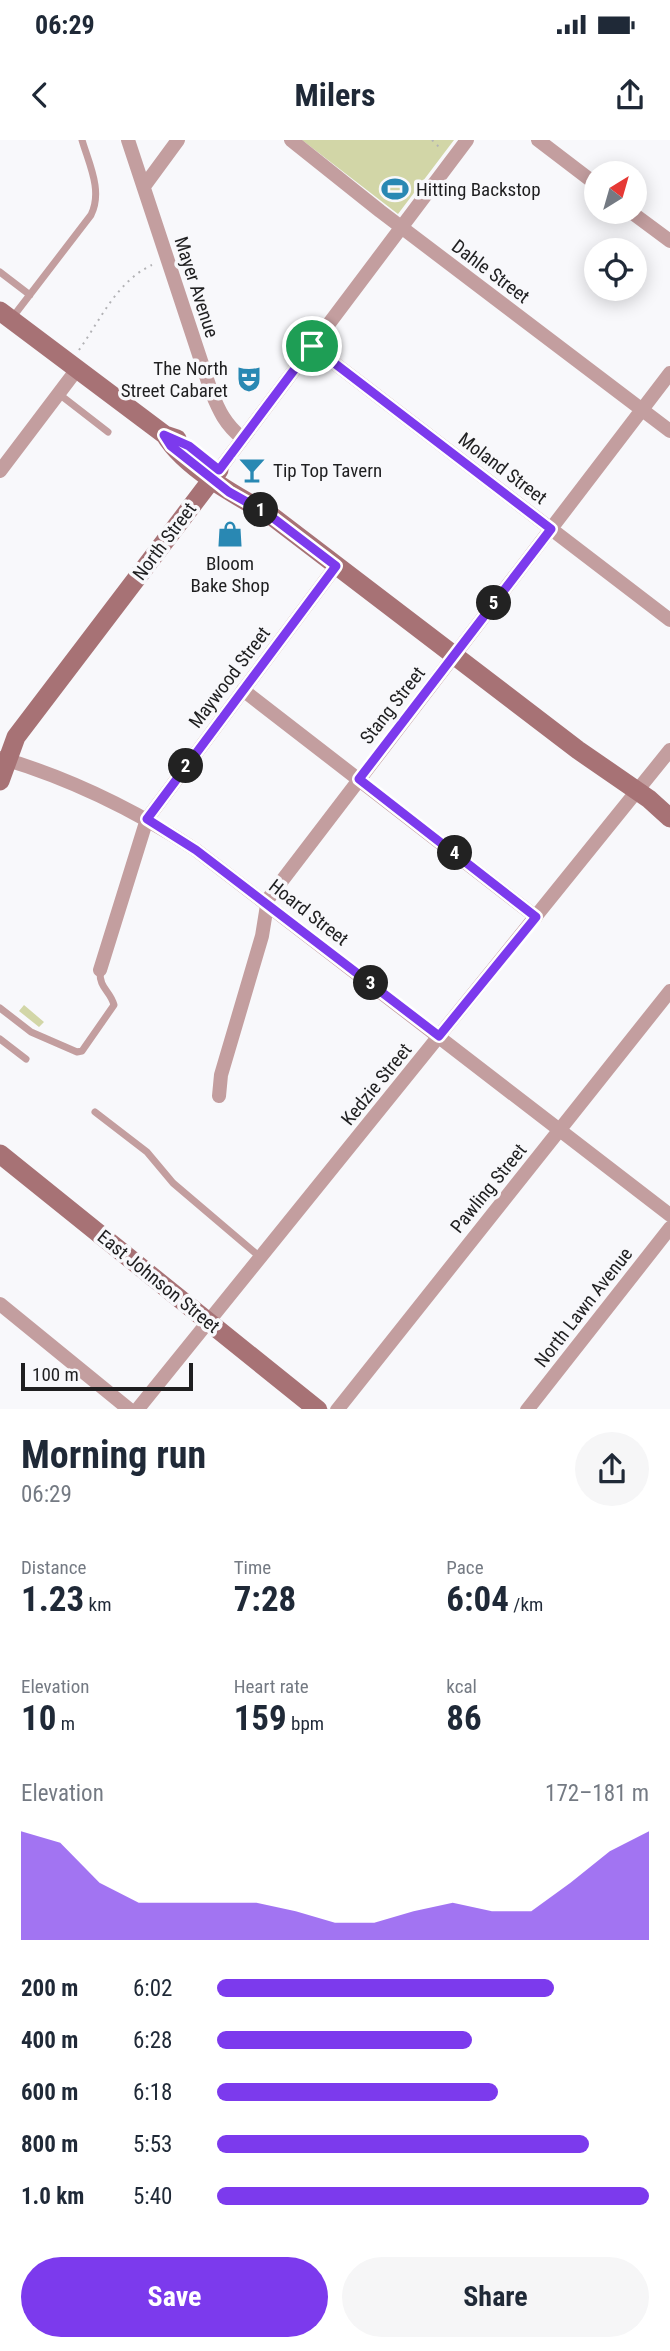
<!DOCTYPE html>
<meta charset="utf-8">
<style>
:root{--surface:#fff;--page:#f6f6f7;--text:#1f2937;--muted:#747a83;--accent:#7c3aed}
body{margin:0;font-family:"Roboto Condensed",sans-serif;background:var(--page);color:var(--text);height:100vh;display:flex;flex-direction:column;font-size:26px;white-space:nowrap}
*{box-sizing:border-box;margin:0}
p{font-size:23px;color:var(--muted)}
.icon{flex:none;width:38px;height:38px;fill:none;stroke:currentColor;stroke-width:2;stroke-linecap:round;stroke-linejoin:round}
.map{position:relative;height:1269px;overflow:hidden}
.details{display:flex;flex-direction:column;background:var(--surface);flex:1}
.details>*{flex:none}
.needle{width:46px;rotate:37deg}
.controls{position:absolute;left:584px;top:21px;display:grid;gap:14px}
.controls a{display:grid;place-items:center;width:63px;height:63px;border-radius:50%;background:var(--surface);box-shadow:0 4px 18px #0003;font-size:35px}
.scale{position:absolute;left:21px;bottom:18px;width:172px;box-sizing:border-box;padding-left:7px;border:4px solid #1f1f20;border-top:0;font-size:19px;line-height:24px;white-space:nowrap;color:#1f1f20;-webkit-text-stroke:5px #f8f8fb;paint-order:stroke}
.pin{position:absolute;display:grid;place-items:center;width:60px;height:60px;color:#fff;margin:-30px;border:4px solid #fff;border-radius:50%;box-shadow:0 2px 7px #0007}
.km{position:absolute;width:35px;height:35px;margin:-18px;border-radius:50%;background:#222;color:#fff;font-size:19px;line-height:35px;text-align:center}
.round{display:grid;place-items:center;flex:none;width:74px;height:74px;border-radius:37px;background:var(--page)}
.headline{display:flex;align-items:center;justify-content:space-between;height:119px;padding:0 21px}
h1{font-size:38px;font-weight:700;line-height:52px}
.metrics{display:grid;grid-template-columns:repeat(3,1fr);gap:10px;height:119px;padding:7px 21px}
.metrics div{display:grid;align-content:center}
.metrics b{font-size:35px;font-weight:700}
.metrics small{font-size:19px;font-weight:400}
.metrics p{font-size:19px}
.chart{height:196px;padding:14px 21px}
.chart p{display:flex;justify-content:space-between}
.chart svg{width:100%;height:126px;margin-top:7px;fill:var(--accent);opacity:.7}
.action{display:flex;gap:14px;margin-top:auto;padding:14px 21px}
.action a{flex:1;height:80px;border-radius:42px;background:var(--accent);color:#fff;font-size:28px;font-weight:700;line-height:80px;text-align:center}
.action a+a{background:var(--page);color:var(--text)}
ul{padding:0 21px;list-style:none;font-size:23px}
li{display:grid;grid-template-columns:112px 84px 1fr;align-items:center;height:52px}
li i{height:18px;border-radius:9px;background:var(--accent)}
.status{display:flex;justify-content:space-between;align-items:center;height:49px;padding:0 35px;background:var(--surface);direction:ltr}
.status svg{height:19px;fill:currentColor}
header{display:flex;justify-content:space-between;align-items:center;height:91px;padding:0 21px;background:var(--surface);font-size:32px;font-weight:700}
.map>svg:first-child{display:block}
</style>
<div class="status"><b>06:29</b><svg viewBox="0 0 49 12"><path d="M0 12V9h3v3zM5 12V6h3v6zM10 12V3h3v9zM15 12V0h3v12zM26 1h20v11H26zM47 4h2v5h-2z"/></svg></div>
<header><svg class="icon" aria-label="back" viewBox="0 0 24 24"><path d="M15 5l-7 7 7 7"/></svg>Milers<svg class="icon" aria-label="share" viewBox="0 0 24 24"><path d="M12 15V3M7 8l5-5 5 5M5 13v7h14v-7"/></svg></header>
<div class="map">
<svg width="670" height="1270" viewBox="0 0 670 1270">
<rect width="100%" height="100%" fill="#f8f8fb"/>
<!-- green -->
<path fill="#d2d6a7" d="M302,0H454L398,74Z
M24,865L44,882L39,887L19,871Z"/>
<g fill="none" stroke-linecap="round" stroke-linejoin="round">
<!-- path -->
<path stroke="#b2b2b5" stroke-width="2" stroke-dasharray="2 5" stroke-linecap="butt" d="M432,0L439,7
M79,210C101,179 117,141 152,125"/>
<!-- lane -->
<path stroke="#c39e9f" stroke-width="7" d="M0,132L30,155
M12,178L91,75C103,51 89,24 82,0
M59,254L108,292
M0,868L31,892L77,912L82,911L114,865C110,850 99,849 100,830
M0,899L26,919
M95,972L147,1012L173,1043L260,1117"/>
<!-- street -->
<path stroke="#c39e9f" stroke-width="14" d="M128,0L211,251C219,271 225,284 242,298
M291,0L380,71L670,291
M538,0L597,45
M145,45L178,0
M631,72L670,101
M312,206L670,480
M219,330L467,0
M0,331L78,228
M243,550L536,777
M1,618C72,639 135,670 196,710L670,1075
M100,830L147,679L336,426
M219,956L221,935L262,796L268,759L670,233
M0,1164L130,1270
M137,1270L670,610
M337,1270L670,851
M527,1270L670,1088"/>
<!-- secondary -->
<path stroke="#a77275" stroke-width="19" d="M0,171L165,295L177,299
M165,295C184,327 236,356 269,374L578,610L649,659L670,678
M0,641L16,597L219,330
M0,1014L318,1270"/>
</g>
<g fill="none" stroke-linecap="round" stroke-linejoin="round">
<!-- route casing -->
<g stroke="#fff" stroke-width="14">
<path id="route" d="M312,206L551,389L359,639L536,777L439,896L196,710L147,679L336,426L268,374L229,352L171,306L164,295L189,306L219,330Z"/>
</g>
<!-- route -->
<use href="#route" stroke="#7c3aed" stroke-width="9"/>
</g>
<!-- icons -->
<defs>
<g id="stadium-bare" transform="scale(2.1)"><path d="M0-5a6.5 5 0 1 0 0 10a6.5 5 0 1 0 0-10ZM-3.5-1.8h7v3.6h-7Z" fill="#2988b3" stroke="#f8f8fb" stroke-width="2.5" paint-order="stroke"/></g>
<g id="theatre-bare" transform="scale(2.1)"><path d="M-5-5.5Q0-4 5-5.5V0Q5 5 0 6Q-5 5-5 0ZM-3.3-2.5H-1v1.5H-3.3ZM1-2.5H3.3v1.5H1ZM-2.8 1Q0 5.5 2.8 1Z" fill="#2988b3" stroke="#f8f8fb" stroke-width="2.5" paint-order="stroke"/></g>
<g id="bar-bare" transform="scale(2.1)"><path d="M-6-5H6L.8 .8V4.5H3.5V6h-7V4.5H-.8V.8Z" fill="#2988b3" stroke="#f8f8fb" stroke-width="2.5" paint-order="stroke"/></g>
<g id="shop-bare" transform="scale(2.1)"><path d="M-5-2.5h2.3a2.7 3.5 0 0 1 5.4 0H5L5.5 6h-11ZM-1.5-2.5h3a1.5 2.3 0 0 0-3 0Z" fill="#2988b3" stroke="#f8f8fb" stroke-width="2.5" paint-order="stroke"/></g>
</defs>
<g fill-rule="evenodd">
<use href="#stadium-bare" x="395" y="49"/>
<use href="#theatre-bare" x="249" y="239"/>
<use href="#bar-bare" x="252" y="330"/>
<use href="#shop-bare" x="230" y="394"/>
</g>
<g text-anchor="middle" stroke-width="7" stroke-linejoin="round" paint-order="stroke">
<!-- poi labels -->
<g font-size="19" fill="#1f1f20" stroke="#f8f8fb" text-anchor="start">
<text x="416" y="56">Hitting Backstop</text>
<text x="228" y="235" text-anchor="end">The North<tspan x="228" dy="22">Street Cabaret</tspan></text>
<text x="273" y="337">Tip Top Tavern</text>
<text x="230" y="430" text-anchor="middle">Bloom<tspan x="230" dy="22">Bake Shop</tspan></text>
</g>
<!-- street labels -->
<g font-size="19" fill="#1f1f20" stroke="#f8f8fb">
<text transform="translate(491 131) rotate(37)" y="7">Dahle Street</text>
<text transform="translate(197 147) rotate(72)" y="7">Mayer Avenue</text>
<text transform="translate(503 328) rotate(37)" y="7">Moland Street</text>
<text transform="translate(164 401) rotate(-53)" y="7">North Street</text>
<text transform="translate(229 537) rotate(-53)" y="7">Maywood Street</text>
<text transform="translate(392 565) rotate(-52)" y="7">Stang Street</text>
<text transform="translate(309 772) rotate(38)" y="7">Hoard Street</text>
<text transform="translate(376 944) rotate(-51)" y="7">Kedzie Street</text>
<text transform="translate(488 1048) rotate(-51)" y="7">Pawling Street</text>
<text transform="translate(159 1141) rotate(39)" y="7">East Johnson Street</text>
<text transform="translate(583 1167) rotate(-52)" y="7">North Lawn Avenue</text>
</g>
</g>
</svg>
<div class="controls">
<a><svg class="needle" viewBox="-14 -14 28 28"><path d="M0-13l5 13h-10z" fill="#e53935"/><path d="M0 13l5-13h-10z" fill="#747a83"/></svg></a>
<a><svg class="icon" aria-label="locate" viewBox="0 0 24 24"><circle cx="12" cy="12" r="6"/><path d="M12 2v4M12 18v4M2 12h4M18 12h4"/></svg></a>
</div>
<div class="scale">100 m</div>
<div class="pin" style="left:312px;top:206px;background:#1e9e55"><svg class="icon" aria-label="arrive" viewBox="0 0 24 24"><path d="M6 21V4h12l-3 4 3 4H6"/></svg></div>
<b class="km" style="left:261px;top:370px">1</b>
<b class="km" style="left:186px;top:626px">2</b>
<b class="km" style="left:371px;top:843px">3</b>
<b class="km" style="left:455px;top:713px">4</b>
<b class="km" style="left:494px;top:463px">5</b>
</div>
<section class="details">
<div class="headline"><div><h1>Morning run</h1><p>06:29</p></div><a class="round"><svg class="icon" aria-label="share" viewBox="0 0 24 24"><path d="M12 15V3M7 8l5-5 5 5M5 13v7h14v-7"/></svg></a></div>
<div class="metrics">
<div><p>Distance</p><b>1.23<small> km</small></b></div>
<div><p>Time</p><b>7:28</b></div>
<div><p>Pace</p><b>6:04<small> /km</small></b></div>
</div>
<div class="metrics">
<div><p>Elevation</p><b>10<small> m</small></b></div>
<div><p>Heart rate</p><b>159<small> bpm</small></b></div>
<div><p>kcal</p><b>86</b></div>
</div>
<div class="chart"><p><span>Elevation</span>172–181 m</p>
<svg viewBox="0 0 160 44" preserveAspectRatio="none"><path d="M0 44V6L10 10L20 24L30 31L40 31L50 31L60 31L70 34L80 38L90 38L100 34L110 31L120 34L130 34L140 24L150 13L160 6V44z"/></svg>
</div>
<ul>
<li><b>200 m</b>6:02<i style="width:78%"></i></li>
<li><b>400 m</b>6:28<i style="width:59%"></i></li>
<li><b>600 m</b>6:18<i style="width:65%"></i></li>
<li><b>800 m</b>5:53<i style="width:86%"></i></li>
<li><b>1.0 km</b>5:40<i style="width:100%"></i></li>
</ul>
<div class="action"><a>Save</a><a>Share</a></div>
</section>
